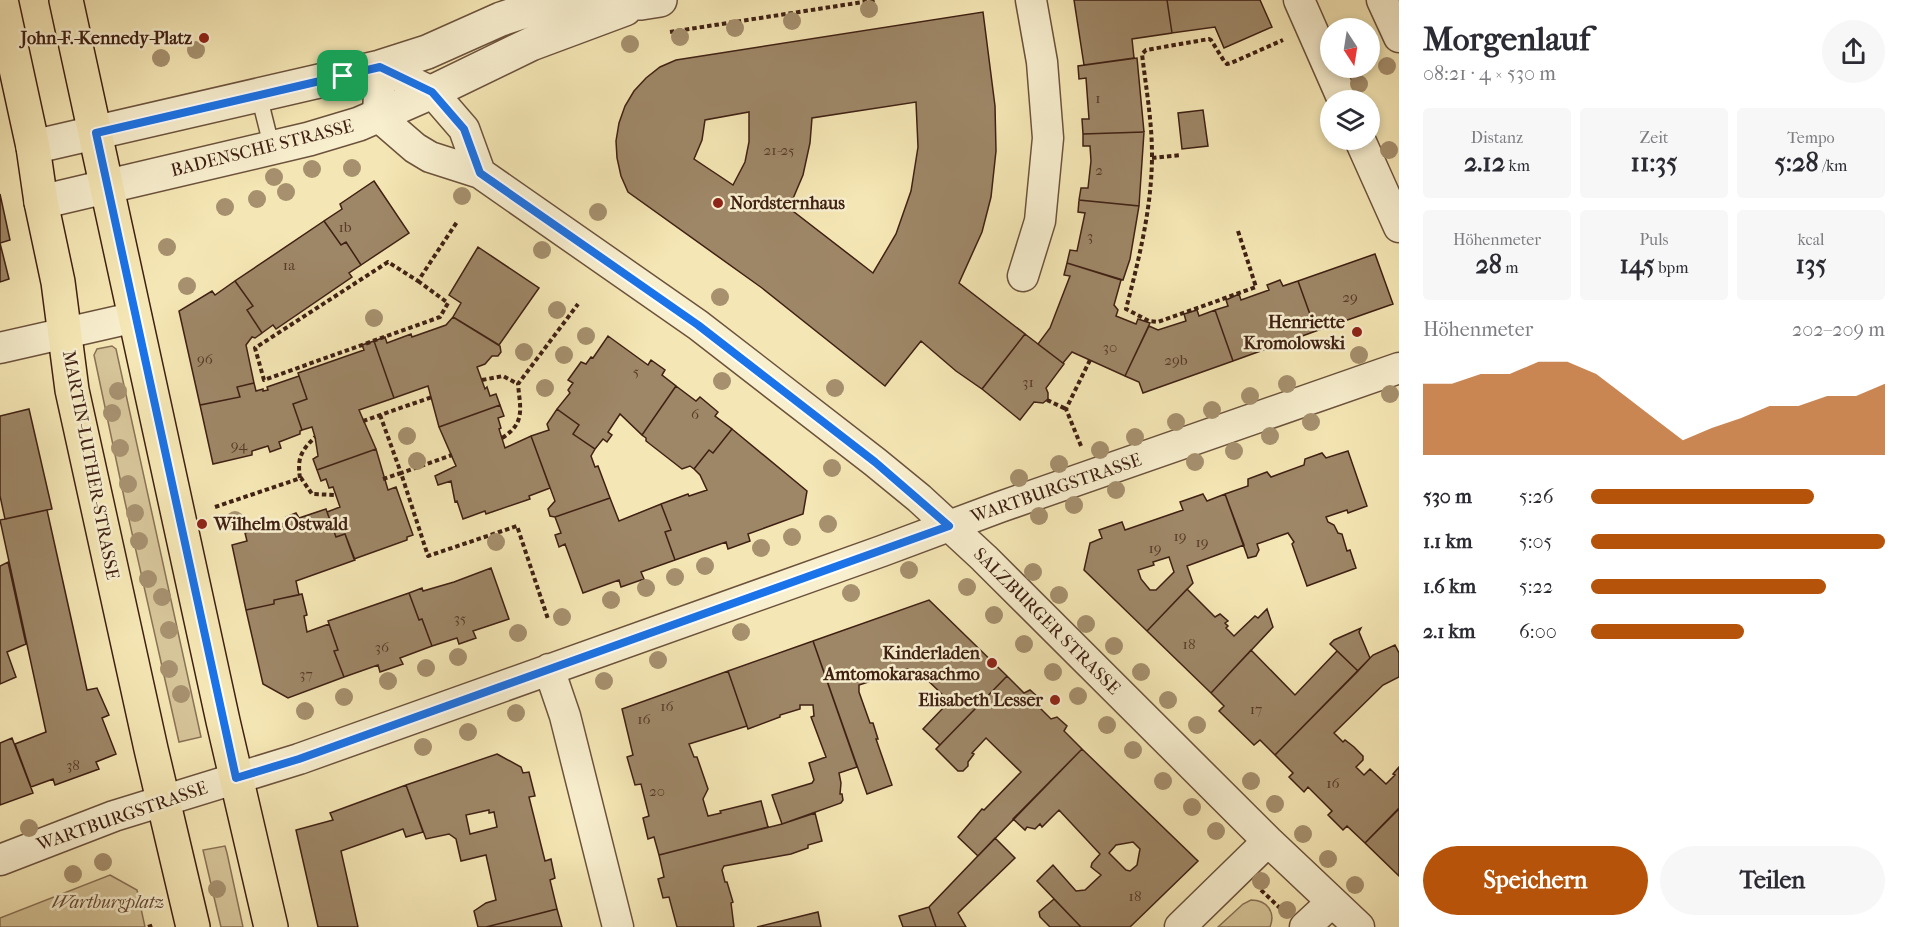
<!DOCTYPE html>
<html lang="de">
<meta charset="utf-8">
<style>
:root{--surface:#fff;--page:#f7f7f7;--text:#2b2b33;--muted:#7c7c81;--accent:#b45309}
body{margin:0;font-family:"IM FELL French Canon",serif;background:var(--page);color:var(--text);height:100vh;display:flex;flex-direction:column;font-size:22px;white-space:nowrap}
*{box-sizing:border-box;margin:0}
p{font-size:20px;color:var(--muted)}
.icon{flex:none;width:33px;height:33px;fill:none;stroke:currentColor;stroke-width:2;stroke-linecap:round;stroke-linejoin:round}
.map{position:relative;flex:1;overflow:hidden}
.sheet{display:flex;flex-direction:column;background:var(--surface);width:510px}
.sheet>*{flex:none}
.needle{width:39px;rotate:168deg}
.controls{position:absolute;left:1320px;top:18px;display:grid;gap:12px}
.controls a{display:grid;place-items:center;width:60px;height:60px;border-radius:50%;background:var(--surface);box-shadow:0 3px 9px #0003;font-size:30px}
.pin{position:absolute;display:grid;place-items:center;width:51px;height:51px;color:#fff;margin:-26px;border-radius:12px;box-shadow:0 3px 9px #0006}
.round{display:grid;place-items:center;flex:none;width:63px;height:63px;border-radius:32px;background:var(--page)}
.headline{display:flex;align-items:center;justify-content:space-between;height:102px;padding:0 24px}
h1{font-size:33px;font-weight:800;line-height:45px}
.stats{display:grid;grid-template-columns:repeat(3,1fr);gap:9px;height:102px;padding:6px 24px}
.stats div{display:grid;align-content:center;border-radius:6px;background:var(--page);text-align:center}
.stats b{font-size:26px;font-weight:800}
.stats small{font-size:16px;font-weight:400}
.stats p{font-size:16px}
.chart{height:168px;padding:12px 24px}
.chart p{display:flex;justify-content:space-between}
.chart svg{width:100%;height:108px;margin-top:6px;fill:var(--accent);opacity:.7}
.cta{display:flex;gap:12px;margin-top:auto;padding:12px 24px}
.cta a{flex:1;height:69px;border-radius:36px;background:var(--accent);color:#fff;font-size:24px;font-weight:800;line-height:69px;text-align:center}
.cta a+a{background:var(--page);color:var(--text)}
ul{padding:0 24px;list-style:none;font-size:20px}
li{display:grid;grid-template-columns:96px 72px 1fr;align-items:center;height:45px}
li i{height:15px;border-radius:8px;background:var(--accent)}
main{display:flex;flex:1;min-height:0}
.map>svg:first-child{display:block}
</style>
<main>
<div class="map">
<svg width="1399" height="927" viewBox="0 0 1399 927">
<rect width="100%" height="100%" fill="#f5e7b5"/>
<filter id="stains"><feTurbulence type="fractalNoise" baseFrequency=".00333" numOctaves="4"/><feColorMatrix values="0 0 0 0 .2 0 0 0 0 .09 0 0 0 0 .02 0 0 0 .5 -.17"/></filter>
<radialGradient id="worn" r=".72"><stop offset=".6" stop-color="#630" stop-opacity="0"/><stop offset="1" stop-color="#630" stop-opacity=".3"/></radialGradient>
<!-- green -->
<path fill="#d6c599" stroke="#8a7256" stroke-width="1.5" d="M112,346L116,349L201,737L179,742L125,502L94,355L97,349Z
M225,846L227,853L243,927H221L203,850Z
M110,875L137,890L145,927H0V918Z
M1251,900C1267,900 1276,912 1270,927H1218L1243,904Z"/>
<!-- building -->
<path fill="#9e8767" stroke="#3f2013" stroke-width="1.5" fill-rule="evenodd" d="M1074,0H1167L1172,33L1132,39L1134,58L1084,65Z
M1167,0H1260L1272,27L1224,48L1215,27L1172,33Z
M983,12L995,106L996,151L991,197L982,232L959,283L1025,334L982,389L956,371L921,341L885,386L762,288L628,192L621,176L617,158L616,141L619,123L625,106L634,91L646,78L660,67L676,60ZM916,102L918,147L911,191L896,234L873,273L789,208L803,175L810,143L812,118ZM749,112V142L745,162L733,185L694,159L702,140L705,120Z
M1137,58L1144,132L1083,134L1082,119H1089L1086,78L1079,79L1078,66Z
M1203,110L1208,146L1182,149L1178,113Z
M1144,132L1139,206L1079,200L1081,188H1088L1091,161L1090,146H1083V134Z
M374,181L409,233L361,265L346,242L341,245L324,221L342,209L340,204Z
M0,194L10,240L0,243L9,279L0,282Z
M1079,200L1139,206L1130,259L1123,280L1067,263L1070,250L1077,251L1085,213L1078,212Z
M324,221L341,245L346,242L361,265L349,273L352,277L276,329L273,325L262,333L247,310L253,306L235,281Z
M478,247L539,288L499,345L453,317L461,303L449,295Z
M1375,254L1393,304L1316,331L1298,281Z
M1067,263L1121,280L1114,305L1118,310L1116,316L1136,324L1138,319L1150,323L1125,376L1072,352L1063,363L1038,344L1050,328L1070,276L1064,275Z
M1280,280L1283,286L1298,281L1316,331L1233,361L1215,310L1228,306L1226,300L1239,294L1241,300L1269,290L1267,285Z
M235,281L253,306L247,310L262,333L255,338L252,337L246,345L254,383L237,387L240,397L200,405L179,311L212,291L215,295Z
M1197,310L1199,316L1215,310L1233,361L1143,393L1139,382L1125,376L1149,326L1158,330L1186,321L1184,314Z
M453,317L500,346L501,352L498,356H492L485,364L477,367L485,389L487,387L490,396L496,394L500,405L439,427L428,386L394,398L374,341L385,337L387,343L411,334L412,337L446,325Z
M1025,334L1064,364L1046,388L1048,393V399L1043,403L1034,402L1020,420L982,389Z
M608,336L648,365L651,360L665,370L662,375L676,386L642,435L620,414L608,432L612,435L607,442L603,439L595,449L573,434L579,425L557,409L570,393L568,390L573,383L568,380L581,362L586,364L591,357L593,358Z
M374,341L394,398L359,410L376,449L317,470L313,459L318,456L315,437L312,427L302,430L293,404L307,399L298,373L364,350L362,345Z
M299,376L307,399L293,404L302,430L300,431V434L279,442L281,448L270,452L268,446L252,451V455L213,464L200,405L240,397L237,387L254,383L256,391L263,389V391L268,390L267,387Z
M676,386L696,401L700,397L718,412L715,416L732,429L713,453L709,450L694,469L690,466L682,469L646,441V438L642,435Z
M500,405L504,416L498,418L501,428L499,429L505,448L531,436L550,488L529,496L530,499L486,514L485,511L463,519L457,501L455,502L451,481L438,485L435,476L456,466L439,427Z
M29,409L52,509L5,519L0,496V416Z
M557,409L579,425L573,434L595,449L591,456L595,467L598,466L610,498L555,517L550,516L548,509L555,501L531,436L549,430L547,424Z
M732,429L807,491L803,514L748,534L750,541L728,549L726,542L675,560L665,532L671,530L661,504L688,494L689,496L707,490L700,475L694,469L709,450L713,453Z
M376,449L388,490L396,487L413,535L407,537V540L354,559L345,534L336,537L327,512L340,507L333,487L329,488L326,479L321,481L317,470Z
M1348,451L1367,506L1348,513L1347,510L1326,517L1328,522L1334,525L1338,533L1342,534L1347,551L1350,550L1356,568L1307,586L1292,544L1294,542L1288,533L1257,544L1259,550L1256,556L1248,558L1225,494L1248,486V479L1267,472L1271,477L1304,465L1305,459L1322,453L1326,458Z
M1203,494L1207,501L1225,494L1244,545L1187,566L1193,583L1147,631L1084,570L1090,543L1102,538L1099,530L1122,522L1125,530L1183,510L1180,502ZM1169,557L1174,572L1156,590H1150L1141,579L1138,570L1154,565L1153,562Z
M610,498L619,521L661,504L671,530L665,532L675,560L641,572L644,579L621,587L619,580L583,593L565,544L559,547L555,535L561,533L555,517Z
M326,509L336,537L345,534L355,560L296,581L299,595L274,600V604L246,610L232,545L247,541L245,533L259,529L260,532L287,522L286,517L296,513L299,518Z
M47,510L87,690L97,688L109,715L102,718L116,754L96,762L99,769L55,785L53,779L31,787L15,744L46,732L0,520Z
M8,562L26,644L7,652L16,677L0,684V566Z
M491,568L509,619L473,631L476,638L459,644L457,638L432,646L422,619L419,620L409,593L422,588L423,591L454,582Z
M1187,589L1215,617L1220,614L1228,621L1225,623L1228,626L1226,628L1234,636L1255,616L1258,618L1267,609L1273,627L1211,693L1147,631Z
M409,593L419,620L422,619L432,646L400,658L403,664L380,672L378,665L344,677L334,651L338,650L328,621Z
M302,594L307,615L304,616L307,632L329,624L338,650L334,651L344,677L288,698L263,684L246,610L274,604V600Z
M929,600L1007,676L940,745L923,729L945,706V697L920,673L908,669L859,685V692L870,723H873L878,739H876L892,785L867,794L813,641Z
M1361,628L1359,632L1370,658L1358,671L1330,644L1334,640Z
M813,641L857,767L839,773L841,783L840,794H842L843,800L841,803L782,824L772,795L812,783L814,780L809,763L826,757L811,717L814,716L813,705H800V709L780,715V717L748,729L728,671Z
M1395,645L1399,653V677L1383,685L1334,733L1343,742L1345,740L1354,747L1363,756V760L1356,767L1364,775L1370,769L1386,784L1395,775L1393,774L1399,767V808L1365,843L1347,826L1343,830L1328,815L1332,811L1308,787L1304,792L1289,777L1293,773L1275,755L1373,655Z
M1251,650L1295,695L1337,651L1358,671L1275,755L1260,740L1254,745L1219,711L1224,706L1211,693Z
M728,671L747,726L689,744L694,757H697L708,789L703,799L708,816L721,813L720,811L761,801L768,827L659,855L654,837L648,839L643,818L649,816L641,784L635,785L627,757L633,755L622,709Z
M1007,676L1024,693L1030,690L1039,698L1037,705L1051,719L1057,717L1067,726L1064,731L1082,749L978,856L958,837L982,809L984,810L1021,772L986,738L972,753L974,754L968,762V766L963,771H958L936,749Z
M12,738L33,793L0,805V743Z
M1082,749L1198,861L1130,927H1081L1037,881L1053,865L1076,891L1085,890L1101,875L1091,867L1092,863L1100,854L1059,810L1042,827L1040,824L1035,829L1027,827L1025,830L1013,819ZM1133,842L1140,849L1137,865L1130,871L1126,870L1109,853L1116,845Z
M497,754L521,767L523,773L529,772L535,796L529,797L545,861L551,859L555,878L550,880L557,909L486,927H478L474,911L486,903L496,900L486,855L461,861L456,839L449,834L426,839L406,785ZM489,810V813L494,812L497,827L470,834L466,815Z
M406,785L423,832L406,837L403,829L341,851L358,927H318L296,830L333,820L330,813Z
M1399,809V876L1365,843Z
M815,813L822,841L808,845V848L791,854L724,866L722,870L725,882H727L733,902L731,903L734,927H677L669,897L663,898L658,879L664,877L659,855L782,824Z
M995,838L1015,858L958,913L966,927H936L929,907Z
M1054,899L1081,927H1050L1040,917L1039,912Z
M929,907L936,927H903L899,916Z
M557,909L562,927H486Z
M818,912L821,927H757Z"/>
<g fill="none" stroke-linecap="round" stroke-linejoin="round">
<!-- service casing -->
<g stroke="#6c523c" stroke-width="18">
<path id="service" d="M259,96L272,148"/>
</g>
<!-- minor casing -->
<g stroke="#6c523c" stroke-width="33">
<path id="minor" d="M1299,0L1343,100
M1382,0L1399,37
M1360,140L1399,227
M480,173L464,129L432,92L380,67L378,116L415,148L430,157L480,173L698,325L875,462L919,498L984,558L1268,841L1359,927
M1023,276L1040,221L1048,138L1042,62L1031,0
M0,348L136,317
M549,669L565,716L618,927
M0,860L114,816L299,759L882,551L1000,507L1399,368
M1180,927L1268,841
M1305,927L1332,902"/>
</g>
<!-- tertiary casing -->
<g stroke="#6c523c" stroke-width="36">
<path id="tertiary" d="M33,147L380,67L427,52L501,19L537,7L568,1L641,3L660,0
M41,202L309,139L359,124L432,92L531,44L625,9"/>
</g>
<!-- primary casing -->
<g stroke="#3f2013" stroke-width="36">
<path id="primary" d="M1,0L33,147L41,202L58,282L72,390L151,749L193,927
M66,0L223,721L271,927"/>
</g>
<!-- path -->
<path stroke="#3f2013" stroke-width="4" stroke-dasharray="4.5 3" stroke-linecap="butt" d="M670,32L876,0
M1152,158L1181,155
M1238,231L1256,287L1158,322L1149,321L1126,309C1139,259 1152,207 1152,155C1152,121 1146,88 1142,54L1146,50L1209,39L1211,40L1224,61L1227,64L1231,63L1283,40
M418,281L448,303L440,317L264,380L255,348L388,262L418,281L457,222
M482,380L503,376L518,384
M1047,400L1066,409
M380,415L401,473L452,455
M363,421L432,397
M502,438C526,423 520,408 518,384L578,304
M1081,446L1066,409L1090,360
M300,478C297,458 301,451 315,437
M383,479L401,473L428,556L517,526L548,619
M215,507L301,478L312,494L336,495
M1261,890L1282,910
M148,927L154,925"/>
<!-- service -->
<use href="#service" stroke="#f8efcf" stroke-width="15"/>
<!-- minor -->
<use href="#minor" stroke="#f8efcf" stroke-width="30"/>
<!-- tertiary -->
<use href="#tertiary" stroke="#f8efcf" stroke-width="33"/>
<!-- primary -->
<use href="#primary" stroke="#f5e7b5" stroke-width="33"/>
</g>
<!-- trees -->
<g fill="#a6906e">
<circle cx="869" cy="9" r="9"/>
<circle cx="792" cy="21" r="9"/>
<circle cx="735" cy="28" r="9"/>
<circle cx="680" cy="37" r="9"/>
<circle cx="630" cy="44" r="9"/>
<circle cx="196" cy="50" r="9"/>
<circle cx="161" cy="58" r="9"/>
<circle cx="1387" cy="66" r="9"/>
<circle cx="1359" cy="84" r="9"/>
<circle cx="1389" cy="150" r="9"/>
<circle cx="352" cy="168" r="9"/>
<circle cx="312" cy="169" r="9"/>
<circle cx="274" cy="177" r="9"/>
<circle cx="286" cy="192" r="9"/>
<circle cx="462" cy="196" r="9"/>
<circle cx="257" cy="199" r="9"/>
<circle cx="225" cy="207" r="9"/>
<circle cx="598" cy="212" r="9"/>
<circle cx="167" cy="247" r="9"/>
<circle cx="542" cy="250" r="9"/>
<circle cx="187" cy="286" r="9"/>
<circle cx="720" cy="297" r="9"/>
<circle cx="557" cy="310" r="9"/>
<circle cx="374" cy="318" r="9"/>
<circle cx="586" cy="336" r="9"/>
<circle cx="524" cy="352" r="9"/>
<circle cx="564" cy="355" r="9"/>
<circle cx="1359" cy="355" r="9"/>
<circle cx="722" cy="381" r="9"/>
<circle cx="1287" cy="384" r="9"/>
<circle cx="545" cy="388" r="9"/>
<circle cx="835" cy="388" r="9"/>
<circle cx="118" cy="391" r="9"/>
<circle cx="1390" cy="394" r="9"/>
<circle cx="1250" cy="396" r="9"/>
<circle cx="1212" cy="410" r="9"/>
<circle cx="112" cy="413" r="9"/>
<circle cx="1176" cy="422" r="9"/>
<circle cx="1311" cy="422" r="9"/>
<circle cx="407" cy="436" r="9"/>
<circle cx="1270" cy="436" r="9"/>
<circle cx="1135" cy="437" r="9"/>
<circle cx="120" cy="448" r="9"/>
<circle cx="1100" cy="450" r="9"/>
<circle cx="1234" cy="451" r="9"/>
<circle cx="417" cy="461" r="9"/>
<circle cx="1195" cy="462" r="9"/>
<circle cx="1059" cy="464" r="9"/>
<circle cx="832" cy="468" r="9"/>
<circle cx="1019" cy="478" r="9"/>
<circle cx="128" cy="484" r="9"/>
<circle cx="1116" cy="490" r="9"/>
<circle cx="1074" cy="505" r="9"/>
<circle cx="135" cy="513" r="9"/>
<circle cx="1039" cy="516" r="9"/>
<circle cx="235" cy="520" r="9"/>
<circle cx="828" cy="524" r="9"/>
<circle cx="792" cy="537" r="9"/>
<circle cx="139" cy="541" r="9"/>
<circle cx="496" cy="542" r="9"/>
<circle cx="761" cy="548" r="9"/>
<circle cx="705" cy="566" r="9"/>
<circle cx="909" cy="570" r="9"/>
<circle cx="1033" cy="572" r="9"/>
<circle cx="675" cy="577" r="9"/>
<circle cx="148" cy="579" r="9"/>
<circle cx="967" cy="587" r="9"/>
<circle cx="646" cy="588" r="9"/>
<circle cx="851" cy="593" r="9"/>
<circle cx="1059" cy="595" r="9"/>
<circle cx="162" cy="597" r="9"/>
<circle cx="611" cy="600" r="9"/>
<circle cx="994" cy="615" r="9"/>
<circle cx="562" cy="617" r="9"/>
<circle cx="1086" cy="624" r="9"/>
<circle cx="169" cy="630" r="9"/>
<circle cx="741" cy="632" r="9"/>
<circle cx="518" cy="633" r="9"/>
<circle cx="1024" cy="644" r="9"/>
<circle cx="1114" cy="646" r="9"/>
<circle cx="458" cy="657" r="9"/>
<circle cx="658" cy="660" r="9"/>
<circle cx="426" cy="668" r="9"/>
<circle cx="169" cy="669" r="9"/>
<circle cx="1053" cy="672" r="9"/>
<circle cx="1141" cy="672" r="9"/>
<circle cx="388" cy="681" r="9"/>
<circle cx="604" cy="681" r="9"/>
<circle cx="181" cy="694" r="9"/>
<circle cx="1078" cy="696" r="9"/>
<circle cx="344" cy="697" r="9"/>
<circle cx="1168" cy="700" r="9"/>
<circle cx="305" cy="711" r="9"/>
<circle cx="516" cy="713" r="9"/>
<circle cx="1107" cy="725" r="9"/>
<circle cx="1197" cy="725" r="9"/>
<circle cx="468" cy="732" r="9"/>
<circle cx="423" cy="747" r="9"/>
<circle cx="1133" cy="750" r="9"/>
<circle cx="1163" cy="781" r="9"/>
<circle cx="1251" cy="781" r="9"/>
<circle cx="1275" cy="804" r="9"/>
<circle cx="1192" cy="807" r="9"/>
<circle cx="29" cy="828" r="9"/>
<circle cx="1216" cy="831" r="9"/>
<circle cx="1303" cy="834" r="9"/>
<circle cx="1328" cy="859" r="9"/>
<circle cx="103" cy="862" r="9"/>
<circle cx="73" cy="874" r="9"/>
<circle cx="1261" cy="881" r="9"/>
<circle cx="1355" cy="885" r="9"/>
<circle cx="217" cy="889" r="9"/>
<circle cx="1287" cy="910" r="9"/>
</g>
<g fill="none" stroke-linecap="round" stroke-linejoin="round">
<!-- route casing -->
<g stroke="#fff" stroke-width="12">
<path id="route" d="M380,67L432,92L464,129L480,173L698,325L875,462L949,526L299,759L236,778L96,133Z"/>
</g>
<!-- route -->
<use href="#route" stroke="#1a73e8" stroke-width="8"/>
</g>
<!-- markers -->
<g fill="#8f2418" stroke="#f8efcf" stroke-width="2">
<circle cx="204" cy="38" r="6"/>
<circle cx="718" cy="203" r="6"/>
<circle cx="1357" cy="332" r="6"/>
<circle cx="202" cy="524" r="6"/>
<circle cx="992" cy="663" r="6"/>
<circle cx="1055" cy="700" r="6"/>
</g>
<g text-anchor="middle" stroke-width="5" stroke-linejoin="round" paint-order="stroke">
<!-- number labels -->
<g font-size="15" fill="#573a28">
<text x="1098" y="103">1</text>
<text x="779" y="155">21-25</text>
<text x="1099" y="175">2</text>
<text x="345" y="232">1b</text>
<text x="1090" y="241">3</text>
<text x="289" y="270">1a</text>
<text x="1350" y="302">29</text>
<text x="1110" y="352">30</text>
<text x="205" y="364">96</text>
<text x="1176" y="365">29b</text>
<text x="636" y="376">5</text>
<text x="1028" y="387">31</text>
<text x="695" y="419">6</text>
<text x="239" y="450">94</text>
<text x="1180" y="541">19</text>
<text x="1202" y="547">19</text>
<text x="1155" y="553">19</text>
<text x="460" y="623">35</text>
<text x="1189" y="649">18</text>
<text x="382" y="652">36</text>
<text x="306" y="679">37</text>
<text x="667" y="711">16</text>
<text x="1256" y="714">17</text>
<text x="644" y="724">16</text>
<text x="73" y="770">38</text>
<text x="1333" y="788">16</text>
<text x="657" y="796">20</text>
<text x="1135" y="901">18</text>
</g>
<!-- poi labels -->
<g font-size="18" font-weight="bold" fill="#3f2013" stroke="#f8efcf" text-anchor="end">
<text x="192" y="44">John-F.-Kennedy-Platz</text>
<text x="730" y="209" text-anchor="start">Nordsternhaus</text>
<text x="1345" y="328">Henriette<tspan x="1345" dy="21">Kromolowski</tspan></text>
<text x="214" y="530" text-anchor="start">Wilhelm Ostwald</text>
<text x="980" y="659">Kinderladen<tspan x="980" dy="21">Amtomokarasachmo</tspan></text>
<text x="1043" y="706">Elisabeth Lesser</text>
</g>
<!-- street labels -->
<g font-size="18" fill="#3f2013" stroke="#f8efcf">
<text transform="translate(262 148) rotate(-14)" y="6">BADENSCHE STRASSE</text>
<text transform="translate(91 465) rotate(79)" y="6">MARTIN-LUTHER-STRASSE</text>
<text transform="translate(1056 488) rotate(-19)" y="6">WARTBURGSTRASSE</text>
<text transform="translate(1047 621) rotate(45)" y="6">SALZBURGER STRASSE</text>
<text transform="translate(122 816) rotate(-19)" y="6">WARTBURGSTRASSE</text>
</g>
<!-- park labels -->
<g font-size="18" font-style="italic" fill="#654934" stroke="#f8efcf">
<text x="108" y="908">Wartburgplatz</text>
</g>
</g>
<rect width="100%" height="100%" filter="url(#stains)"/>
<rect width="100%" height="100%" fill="url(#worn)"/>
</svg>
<div class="controls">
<a><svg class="needle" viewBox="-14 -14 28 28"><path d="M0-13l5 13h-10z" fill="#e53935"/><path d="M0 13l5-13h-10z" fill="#7c7c81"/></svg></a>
<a><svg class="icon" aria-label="layers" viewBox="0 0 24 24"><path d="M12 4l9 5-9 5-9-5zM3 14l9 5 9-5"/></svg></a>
</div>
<div class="pin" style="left:343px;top:76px;background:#1e9e55"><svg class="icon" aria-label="arrive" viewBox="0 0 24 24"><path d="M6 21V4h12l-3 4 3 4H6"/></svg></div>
</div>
<section class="sheet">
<div class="headline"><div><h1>Morgenlauf</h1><p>08:21 · 4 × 530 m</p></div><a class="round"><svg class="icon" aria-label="share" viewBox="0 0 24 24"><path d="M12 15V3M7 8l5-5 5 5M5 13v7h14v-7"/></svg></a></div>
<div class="stats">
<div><p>Distanz</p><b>2.12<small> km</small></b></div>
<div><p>Zeit</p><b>11:35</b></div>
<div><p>Tempo</p><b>5:28<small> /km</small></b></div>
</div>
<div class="stats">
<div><p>Höhenmeter</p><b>28<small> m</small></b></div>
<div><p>Puls</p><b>145<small> bpm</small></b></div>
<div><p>kcal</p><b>135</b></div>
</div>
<div class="chart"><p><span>Höhenmeter</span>202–209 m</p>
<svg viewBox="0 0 160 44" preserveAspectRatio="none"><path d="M0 44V15L10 15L20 11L30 11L40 6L50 6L60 11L70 20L80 29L90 38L100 33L110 29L120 24L130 24L140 20L150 20L160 15V44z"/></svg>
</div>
<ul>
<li><b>530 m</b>5:26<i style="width:76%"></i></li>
<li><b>1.1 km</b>5:05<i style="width:100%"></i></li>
<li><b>1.6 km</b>5:22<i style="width:80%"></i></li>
<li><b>2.1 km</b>6:00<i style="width:52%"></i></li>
</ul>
<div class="cta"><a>Speichern</a><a>Teilen</a></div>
</section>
</main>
